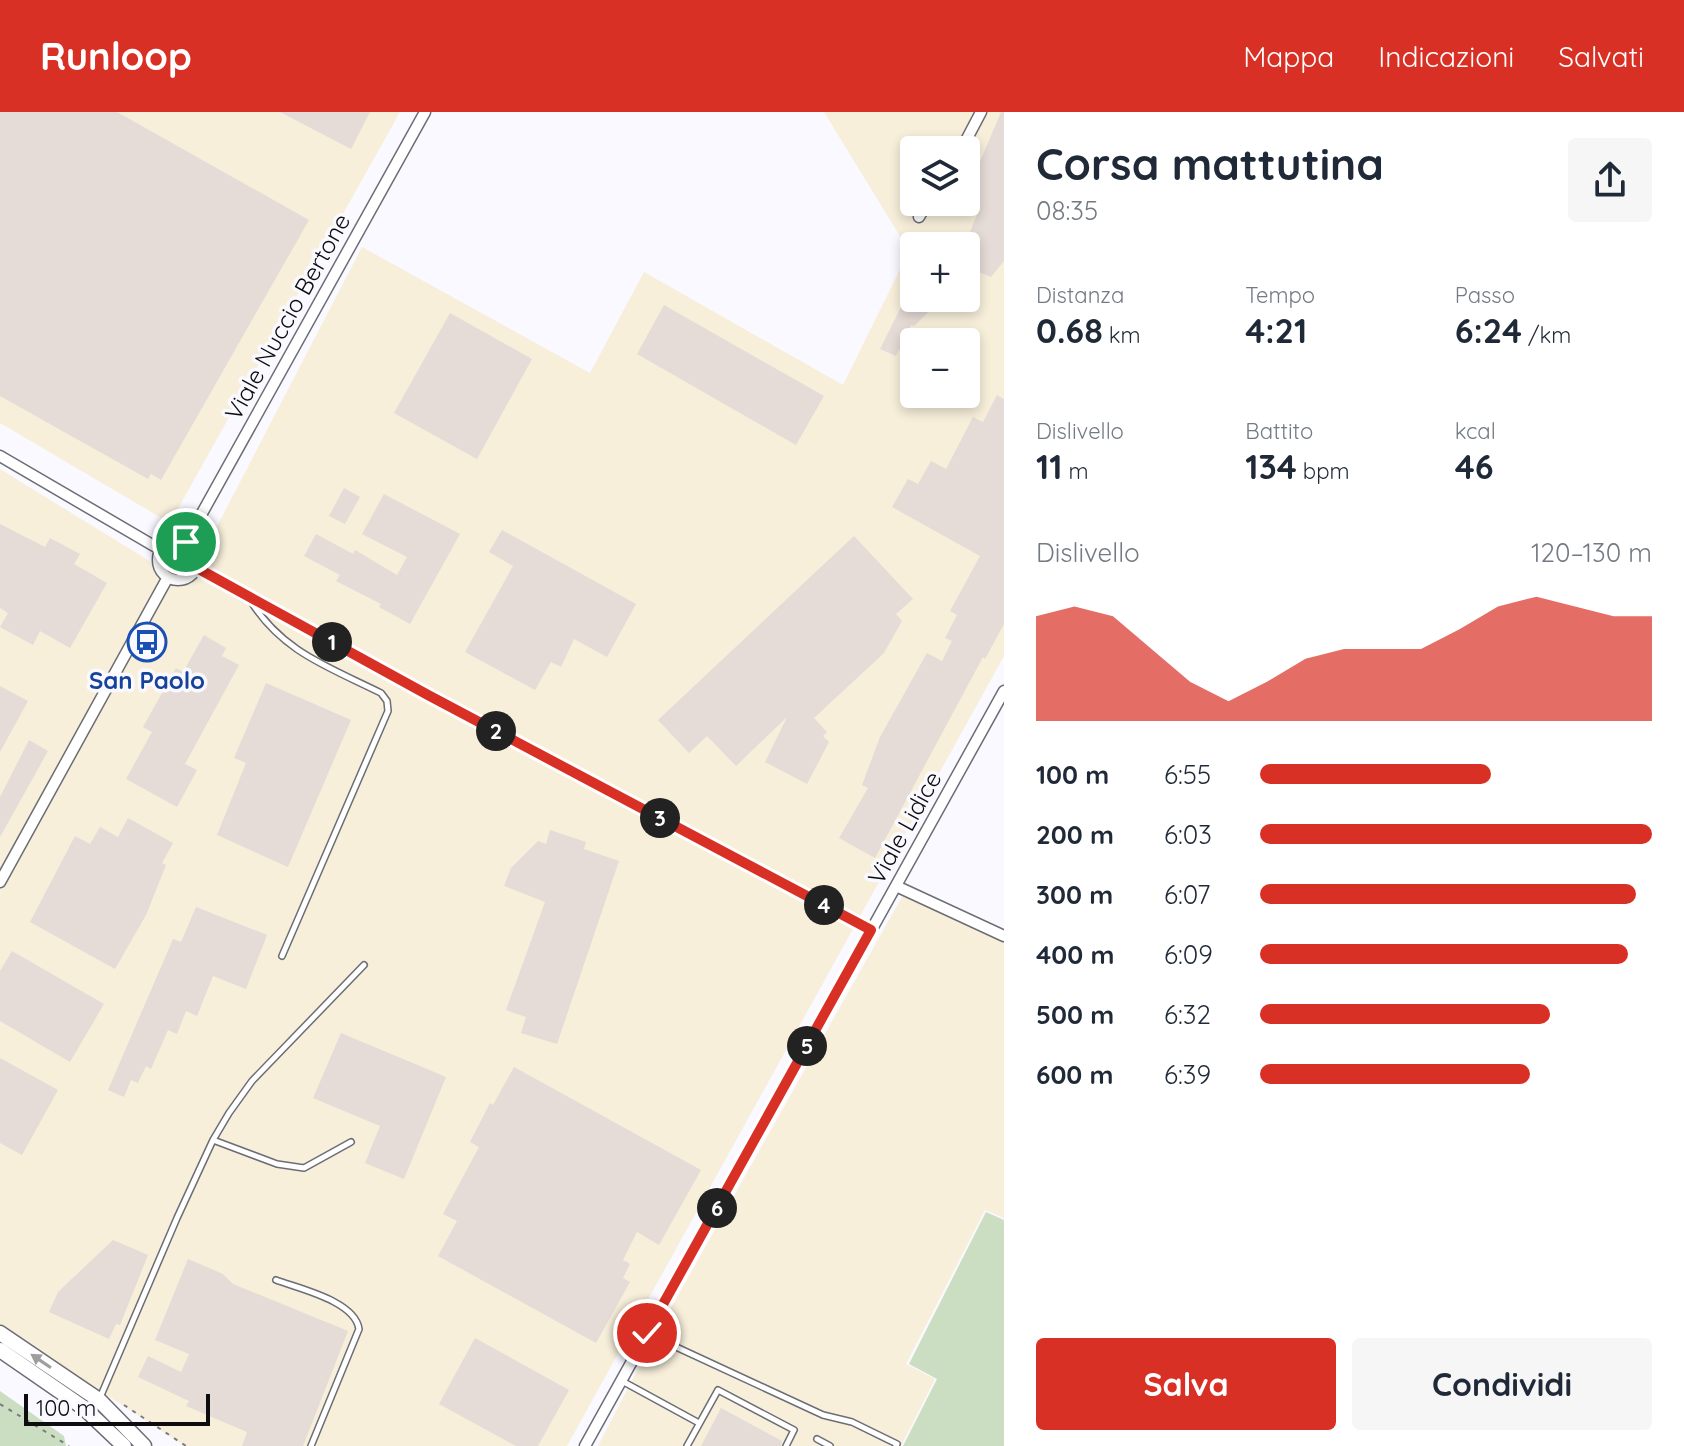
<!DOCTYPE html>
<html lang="it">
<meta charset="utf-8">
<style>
:root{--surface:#fff;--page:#f6f6f7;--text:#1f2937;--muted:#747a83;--accent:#d93025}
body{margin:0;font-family:Quicksand,sans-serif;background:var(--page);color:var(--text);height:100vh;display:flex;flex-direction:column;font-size:30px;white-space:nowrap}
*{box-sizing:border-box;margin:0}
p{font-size:26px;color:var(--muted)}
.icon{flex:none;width:44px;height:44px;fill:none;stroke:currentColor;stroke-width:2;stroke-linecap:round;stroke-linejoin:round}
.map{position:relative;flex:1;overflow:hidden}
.side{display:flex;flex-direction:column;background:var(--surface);width:680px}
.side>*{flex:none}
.buttons{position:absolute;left:900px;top:24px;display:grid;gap:16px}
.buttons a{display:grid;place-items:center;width:80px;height:80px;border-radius:8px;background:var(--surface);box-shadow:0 4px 12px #0003;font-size:40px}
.scale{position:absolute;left:24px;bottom:20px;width:186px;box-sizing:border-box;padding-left:8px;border:4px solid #0d0d10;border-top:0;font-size:22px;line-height:28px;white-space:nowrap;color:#0d0d10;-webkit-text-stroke:6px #f9f9ff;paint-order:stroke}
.pin{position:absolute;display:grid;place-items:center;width:68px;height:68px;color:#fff;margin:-34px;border:4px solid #fff;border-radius:50%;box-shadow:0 2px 8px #0007}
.km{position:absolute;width:40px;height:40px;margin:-20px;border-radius:50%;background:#222;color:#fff;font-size:22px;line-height:40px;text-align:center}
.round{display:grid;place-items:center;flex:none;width:84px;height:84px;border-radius:8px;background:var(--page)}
.headline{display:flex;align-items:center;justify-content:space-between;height:136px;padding:0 32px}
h1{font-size:44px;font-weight:700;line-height:60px}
.metrics{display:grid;grid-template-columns:repeat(3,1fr);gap:12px;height:136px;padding:8px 32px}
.metrics div{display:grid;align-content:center}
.metrics b{font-size:34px;font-weight:700}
.metrics small{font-size:22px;font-weight:400}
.metrics p{font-size:22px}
.chart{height:224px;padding:16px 32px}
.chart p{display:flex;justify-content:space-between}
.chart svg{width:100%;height:144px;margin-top:8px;fill:var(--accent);opacity:.7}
.primary-button{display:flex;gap:16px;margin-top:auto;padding:16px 32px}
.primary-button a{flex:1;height:92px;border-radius:8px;background:var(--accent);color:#fff;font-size:32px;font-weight:700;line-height:92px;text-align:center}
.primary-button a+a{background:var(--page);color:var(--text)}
ul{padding:0 32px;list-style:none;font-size:26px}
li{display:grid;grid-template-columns:128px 96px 1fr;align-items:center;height:60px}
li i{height:20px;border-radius:10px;background:var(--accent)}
header{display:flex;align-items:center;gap:48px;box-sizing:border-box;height:112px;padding:0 40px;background:var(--accent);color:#fff}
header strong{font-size:38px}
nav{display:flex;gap:44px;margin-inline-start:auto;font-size:28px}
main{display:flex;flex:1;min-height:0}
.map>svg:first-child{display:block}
</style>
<header>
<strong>Runloop</strong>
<nav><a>Mappa</a><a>Indicazioni</a><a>Salvati</a></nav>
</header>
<main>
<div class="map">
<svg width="1004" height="1334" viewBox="0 0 1004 1334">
<rect width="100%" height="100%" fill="#f9f9ff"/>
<!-- industrial -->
<path fill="#f7efda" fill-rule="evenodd" d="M0,0H400L170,411L0,311Z
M824,0H1004V544L567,1334H185L0,1214V357L187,472L362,135L590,261L644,160L843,273L909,139ZM914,38H966V90H914ZM914,134H966V186H914ZM914,230H966V282H914Z
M903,783L1004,830V1106L985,1098L906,1252L935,1267L901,1334H598L652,1230Z"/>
<!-- green -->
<path fill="#ccdec2" d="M986,1100L1004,1108V1334H903L937,1267L909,1252Z
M0,1279L64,1324L66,1334H0Z"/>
<!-- building -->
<path fill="#e5dbd7" d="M0,0H117L309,108L161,368L151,362L148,367L0,284Z
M280,0H370L351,37Z
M1001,0H1004V149L991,165L966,155V130L978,100L962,93L966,90V83Z
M914,169V186H943L914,214L911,213L896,244L880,237Z
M664,193L824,284L796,333L637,242Z
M450,201L532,247L477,347L394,301Z
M997,283L1004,287V512L985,547L983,545L875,746L839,726L868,676L862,673L880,625L927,541L942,549L952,529L945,526L957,503L950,499L980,444L892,395L908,367L918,372L931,349L946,357L973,305L983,310Z
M344,376L360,385L345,412L329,404Z
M384,382L460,422L410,512L379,495L381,492L336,469L340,463L304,444L316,422L353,442L355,438L397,463L407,445L362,422Z
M0,412L45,435L50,426L80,442L74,452L107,471L70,536L40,519L33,533L0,515L8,501L0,496Z
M502,418L636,492L607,545L574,527L561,555L551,550L535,578L465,540L513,454L489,440Z
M854,424L913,487L896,502L902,509L884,541L814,606L827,620L823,624L829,630L807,672L765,650L787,605L736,654L707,624L689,641L658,608Z
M204,523L226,536L222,544L239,553L185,652L197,658L177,695L126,667L152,620L143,615L176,556L183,560Z
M266,571L351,608L288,755L217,723L246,651L234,646Z
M0,574L28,589L0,640Z
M29,628L48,639L0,725V685Z
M128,706L173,731L162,751L166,753L146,803L115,857L30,810L75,724L90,732L100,715L118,725Z
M550,718L586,730L584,737L619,749L557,932L521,921L526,905L506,898L545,790L504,774L511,756L538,729L546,732Z
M196,795L267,823L246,877L213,864L197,904L186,899L177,922L168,918L151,957L146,954L138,971L131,968L124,985L108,978L173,827L181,830Z
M12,839L104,892L70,950L0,909V859Z
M341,921L446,965L404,1067L365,1051L380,1014L313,986Z
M0,946L58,978L22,1043L0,1031Z
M514,955L701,1058L659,1133L637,1120L623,1148L630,1152L623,1166L630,1170L596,1231L438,1144L457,1109L443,1102L479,1035L470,1030L490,991L493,993Z
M113,1128L148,1143L120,1213L116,1212L109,1227L49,1200L58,1180Z
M188,1147L223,1162L233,1172L348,1219L303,1334H242L247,1320L186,1294L189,1289L138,1265L148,1244L181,1260L189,1242L155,1228Z
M475,1226L569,1278L538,1334H516L439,1292Z
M721,1296L782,1329L781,1334H701Z"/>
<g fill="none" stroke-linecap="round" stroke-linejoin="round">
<!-- lane casing -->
<g stroke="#6c6d75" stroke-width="8">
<path id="lane" d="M250,488C282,540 329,555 381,581L387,589L388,599L282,844
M213,1028L277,1052L304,1056L351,1030
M276,1168C300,1177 355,1189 359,1217L311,1334
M648,1222L823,1303L852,1310L897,1332L896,1334
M622,1269L699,1311
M99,1288L177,1106L213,1028L229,1001L252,969L364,853
M817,1327L830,1334
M687,1334L718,1278L794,1318L786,1334"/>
</g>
<!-- street casing -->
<g stroke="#6c6d75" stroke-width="13">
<path id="street" d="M961,38L981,0
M919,105L928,90
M0,344L161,438
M158 448a20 20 0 1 1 40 0a20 20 0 1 1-40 0Z
M186,430L425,0
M197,456L428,583L871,818
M0,770L168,465
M896,774L1004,824
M585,1334L1004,579"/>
</g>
<!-- secondary casing -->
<g stroke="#6c6d75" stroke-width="17">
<path id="secondary" d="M0,1221L99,1288L144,1334
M0,1238L84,1296L124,1334"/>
</g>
<!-- path -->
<path stroke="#7b7b7f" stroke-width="2" stroke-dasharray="4 6" stroke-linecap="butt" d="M0,1292L69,1334
M124,1293L186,1334"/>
<!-- lane -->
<use href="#lane" stroke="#fff" stroke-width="5"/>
<!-- street -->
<use href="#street" stroke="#fff" stroke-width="10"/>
<!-- secondary -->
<use href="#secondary" stroke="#fff" stroke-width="14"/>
</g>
<!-- one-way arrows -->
<defs><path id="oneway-solid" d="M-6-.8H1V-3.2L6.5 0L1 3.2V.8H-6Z" transform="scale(2)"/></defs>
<use fill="#9e9e9f" href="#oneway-solid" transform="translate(41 1249) rotate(-146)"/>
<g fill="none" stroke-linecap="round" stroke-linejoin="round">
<!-- route casing -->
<g stroke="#fff" stroke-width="16">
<path id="route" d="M186,430C196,436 199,444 197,456L428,583L871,818L647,1221"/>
</g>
<!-- route -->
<use href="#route" stroke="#d93025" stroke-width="10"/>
</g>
<!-- icons -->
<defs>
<g id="bus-ring" transform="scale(2)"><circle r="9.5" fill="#f9f9ff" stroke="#1a4fb4" stroke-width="1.5"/><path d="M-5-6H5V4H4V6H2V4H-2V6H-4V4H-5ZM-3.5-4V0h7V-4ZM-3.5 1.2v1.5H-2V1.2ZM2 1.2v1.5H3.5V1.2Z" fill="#1a4fb4"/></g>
</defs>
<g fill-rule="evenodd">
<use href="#bus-ring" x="147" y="530"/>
</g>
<g text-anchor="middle" stroke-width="7" stroke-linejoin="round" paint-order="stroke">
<!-- street labels -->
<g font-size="24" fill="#0d0d10" stroke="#f9f9ff">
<text transform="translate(288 205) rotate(-61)" y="8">Viale Nuccio Bertone</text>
<text transform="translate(905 716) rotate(-61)" y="8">Viale Lidice</text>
</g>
<!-- transit labels -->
<g font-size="24" font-weight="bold" fill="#164399" stroke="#f9f9ff">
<text x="147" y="577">San Paolo</text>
</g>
</g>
</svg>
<div class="buttons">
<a><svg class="icon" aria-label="layers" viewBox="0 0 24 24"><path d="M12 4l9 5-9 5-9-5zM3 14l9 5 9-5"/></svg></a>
<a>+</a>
<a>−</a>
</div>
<div class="scale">100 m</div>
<div class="pin" style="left:186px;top:430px;background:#1e9e55"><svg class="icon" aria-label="arrive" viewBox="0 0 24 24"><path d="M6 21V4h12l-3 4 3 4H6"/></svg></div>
<div class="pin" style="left:647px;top:1221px;background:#d93025"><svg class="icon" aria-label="check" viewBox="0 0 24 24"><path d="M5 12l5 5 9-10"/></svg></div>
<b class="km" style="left:332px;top:530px">1</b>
<b class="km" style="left:496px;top:619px">2</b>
<b class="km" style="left:660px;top:706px">3</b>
<b class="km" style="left:824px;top:793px">4</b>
<b class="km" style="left:807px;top:934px">5</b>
<b class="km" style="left:717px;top:1096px">6</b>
</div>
<section class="side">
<div class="headline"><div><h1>Corsa mattutina</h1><p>08:35</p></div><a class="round"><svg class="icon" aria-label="share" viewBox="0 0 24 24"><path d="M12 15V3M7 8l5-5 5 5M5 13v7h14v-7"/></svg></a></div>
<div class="metrics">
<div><p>Distanza</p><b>0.68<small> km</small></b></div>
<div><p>Tempo</p><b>4:21</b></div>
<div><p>Passo</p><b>6:24<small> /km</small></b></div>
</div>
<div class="metrics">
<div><p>Dislivello</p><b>11<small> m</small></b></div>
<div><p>Battito</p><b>134<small> bpm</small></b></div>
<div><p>kcal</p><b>46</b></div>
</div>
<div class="chart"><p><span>Dislivello</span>120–130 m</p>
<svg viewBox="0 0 160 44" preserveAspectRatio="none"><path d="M0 44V12L10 9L20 12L30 22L40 32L50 38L60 32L70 25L80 22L90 22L100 22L110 16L120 9L130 6L140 9L150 12L160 12V44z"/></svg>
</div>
<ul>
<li><b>100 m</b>6:55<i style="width:59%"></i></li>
<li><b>200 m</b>6:03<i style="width:100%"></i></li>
<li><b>300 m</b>6:07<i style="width:96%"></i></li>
<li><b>400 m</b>6:09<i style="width:94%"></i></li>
<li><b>500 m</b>6:32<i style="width:74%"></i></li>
<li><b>600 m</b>6:39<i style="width:69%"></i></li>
</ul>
<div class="primary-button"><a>Salva</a><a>Condividi</a></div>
</section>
</main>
